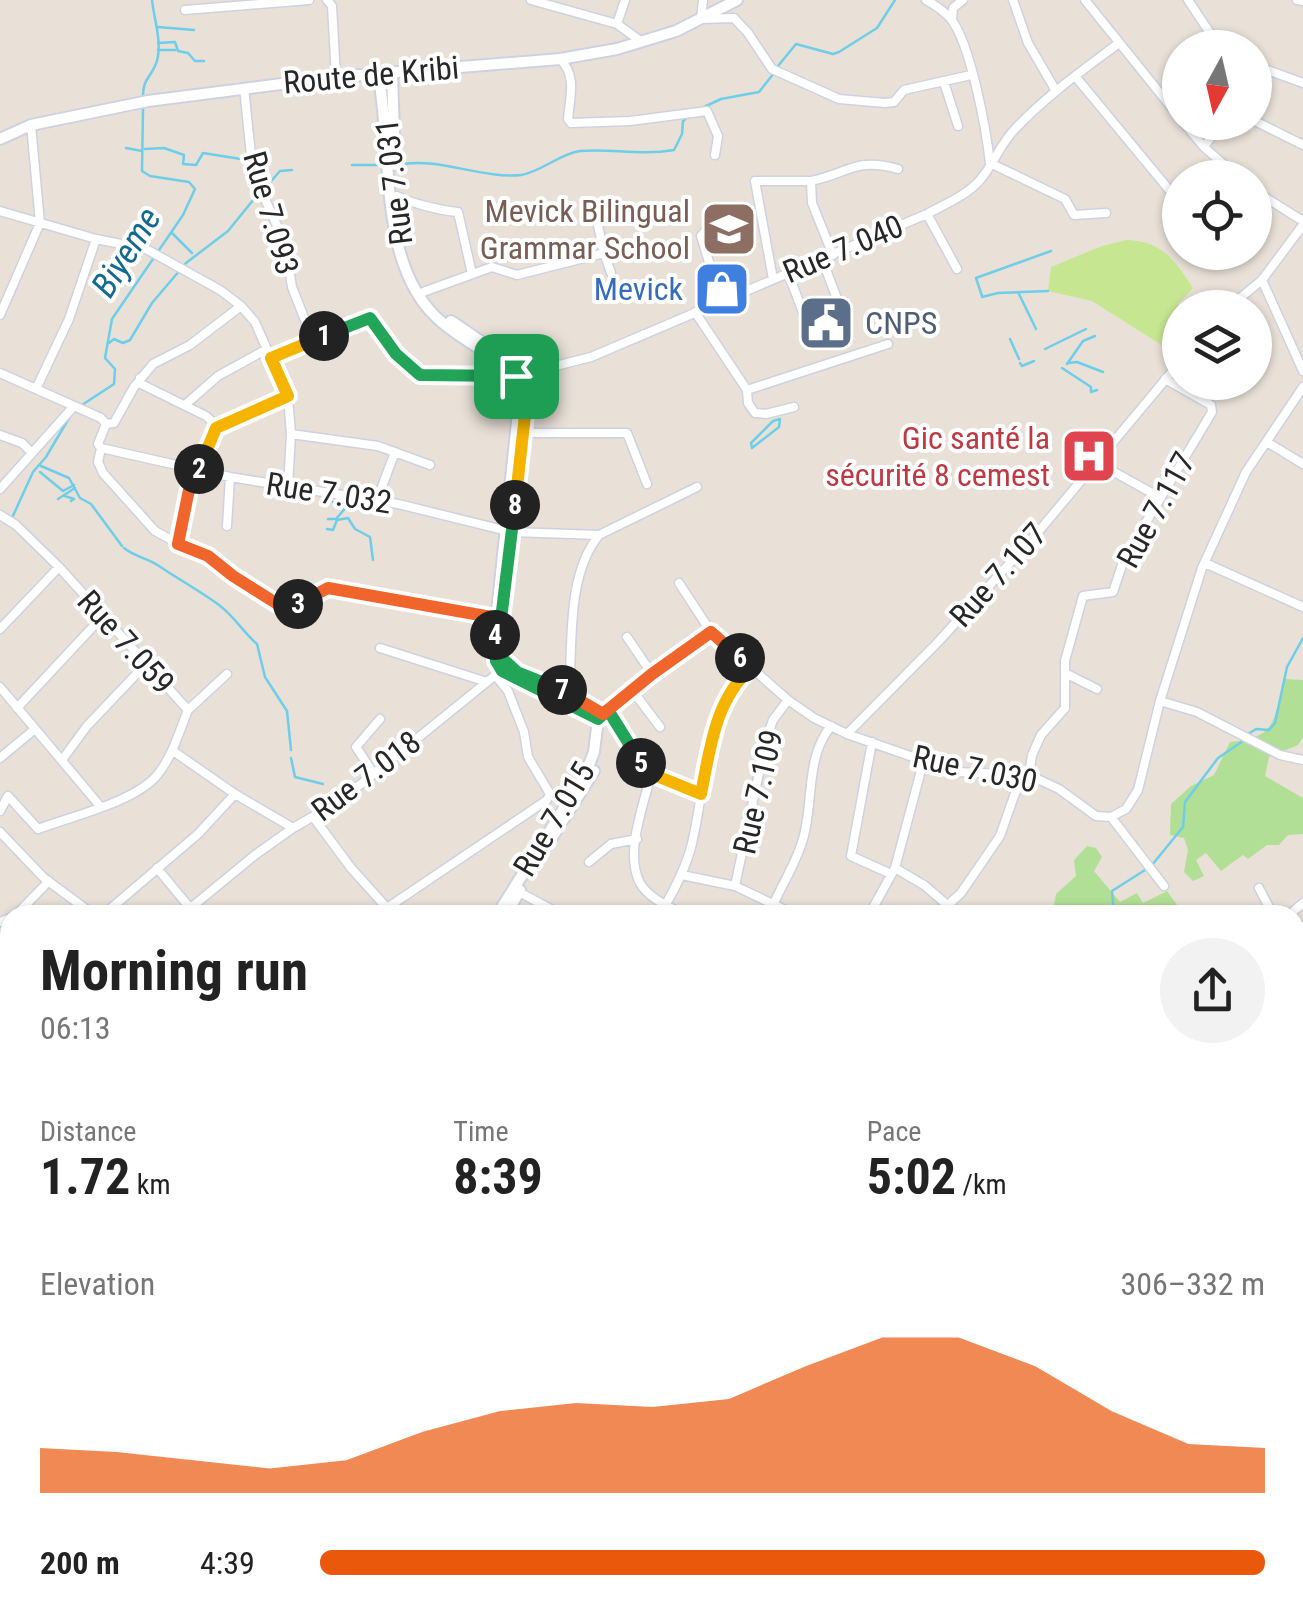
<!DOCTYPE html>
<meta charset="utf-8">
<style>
:root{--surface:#fff;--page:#f2f2f2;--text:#222;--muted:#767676;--accent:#ea580c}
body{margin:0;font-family:"Roboto Condensed",sans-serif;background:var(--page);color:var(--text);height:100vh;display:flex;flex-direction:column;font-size:38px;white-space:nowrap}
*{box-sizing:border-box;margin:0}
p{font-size:32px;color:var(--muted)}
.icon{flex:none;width:55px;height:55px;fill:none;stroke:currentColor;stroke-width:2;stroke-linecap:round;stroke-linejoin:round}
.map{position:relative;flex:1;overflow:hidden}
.side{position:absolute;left:0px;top:905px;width:1305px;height:718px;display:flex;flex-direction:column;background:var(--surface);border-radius:30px 30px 0 0;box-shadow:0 2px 8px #0004}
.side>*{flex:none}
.needle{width:65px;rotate:188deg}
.tools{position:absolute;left:1162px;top:30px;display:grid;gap:20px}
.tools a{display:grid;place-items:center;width:110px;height:110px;border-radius:50%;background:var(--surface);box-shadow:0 2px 8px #0004;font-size:50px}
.pin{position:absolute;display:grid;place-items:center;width:85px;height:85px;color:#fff;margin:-42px;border-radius:20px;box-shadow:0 5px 15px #0006}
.km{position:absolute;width:50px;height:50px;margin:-25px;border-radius:50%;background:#222;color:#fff;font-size:28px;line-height:50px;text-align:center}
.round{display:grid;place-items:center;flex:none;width:105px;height:105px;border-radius:52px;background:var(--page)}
.head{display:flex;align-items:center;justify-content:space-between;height:170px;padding:0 40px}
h1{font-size:55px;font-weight:700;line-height:75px}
.stats{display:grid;grid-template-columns:repeat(3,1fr);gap:15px;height:170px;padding:10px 40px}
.stats div{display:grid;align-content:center}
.stats b{font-size:50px;font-weight:700}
.stats small{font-size:28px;font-weight:400}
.stats p{font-size:28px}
.chart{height:280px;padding:20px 40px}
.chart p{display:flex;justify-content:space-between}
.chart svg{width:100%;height:180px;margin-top:10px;fill:var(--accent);opacity:.7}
ul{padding:0 40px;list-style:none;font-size:32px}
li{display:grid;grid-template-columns:160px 120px 1fr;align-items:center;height:75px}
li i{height:25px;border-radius:12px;background:var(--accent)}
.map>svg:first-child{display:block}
</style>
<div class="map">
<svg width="1303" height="1621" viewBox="0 0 1303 1621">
<rect width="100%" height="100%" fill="#e9e1d8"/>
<!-- green -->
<path fill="#b2df96" d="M1285,679L1303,680V737L1298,745L1269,757L1265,776L1303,798V834L1288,835L1279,845H1267L1248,859L1243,855L1221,871L1206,853L1196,860L1204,876L1193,881L1184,872L1188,850L1184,838L1170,835L1171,804L1191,786L1214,775L1230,742C1278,738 1273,719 1285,679Z
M1087,846L1096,848L1102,857L1094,871L1120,902L1137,893L1143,903L1167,891L1177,905L1170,915H1052L1056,894L1076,876L1074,860Z"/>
<!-- pitch -->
<path fill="#c6e692" d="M1127,240C1163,241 1175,261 1193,288L1178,304L1181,307L1179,356L1092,301L1048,291L1051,267L1102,246Z"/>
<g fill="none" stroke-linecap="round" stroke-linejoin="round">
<!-- stream -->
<path stroke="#6ecee9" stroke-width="2.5" d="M158,27L194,30
M158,43L175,42L178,51L188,53L195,61H204
M158,50H175
M778,66L796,44L833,54L839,52L877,28L895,0
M143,96C143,80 149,79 155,66C164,47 154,20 152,0
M704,107L721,99L759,92L774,73
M126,148L142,151
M145,149L164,148L184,155L183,164L196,165L203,153L247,160
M404,164C439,158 484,179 521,175C541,172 559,154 580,151C610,148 640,156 674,150L682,134L683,121L688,117
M352,165H381
M265,188L280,171L292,170
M172,233L192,253
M1019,294L1036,329
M982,296L976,278L1051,251
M982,297L998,293L1048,291
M1010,339L1019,359
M109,343L114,339L123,343L130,340L152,303L186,263L228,231L258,194
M1045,349L1086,329
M1020,363L1022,366L1034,361
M1068,363L1077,362L1103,372
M1067,364L1083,341L1095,336
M1062,368L1091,387V392L1097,390
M82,405L114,384L115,369L105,358L112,319L183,215L195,189L189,182L150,176L142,171L143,109
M780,419L779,427L752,448L751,443L773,421Z
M41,466L69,478L80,498L91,504L122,546
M40,472L63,491L74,485
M65,496L74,499L71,501
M58,499L75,488
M12,518L33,472L46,457L72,413
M328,519H336L348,505L333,502
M327,529L333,530L337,520L348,518L355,529L370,537L373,560
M124,548C135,557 148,558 159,566C178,579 200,591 219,605C235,617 243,632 257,644L265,677L287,711L291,750
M1248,734L1256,729L1269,730L1275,723L1287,667L1303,638
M291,758L295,777L323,784
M1152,865L1183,827L1185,802L1218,758L1243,741
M1114,915L1112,891L1145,870
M1295,1063L1298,1067
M1209,1612L1215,1621"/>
<!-- minor casing -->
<g stroke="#ced2e0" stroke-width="11">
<path id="minor" d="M327,0L332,6L336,77
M531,0L617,24L642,42
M703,0L701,19L734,18L748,33L772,69L839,99L885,103L894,102L904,90L971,75
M926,0C935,5 944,11 951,19C971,45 986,129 990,163L1065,199L1074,215L1106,213
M1013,0L1028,43L1056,91
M1085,0L1180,118
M1188,0L1220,48
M1297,0L1303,1
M185,10L309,0
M952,20L953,8L963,0
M617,24L625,0
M560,59C577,76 570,96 568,119L571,123L630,121L707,111L718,136L715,155
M1075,76L1180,203
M1255,78L1267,70L1303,83
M944,82L958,126
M244,88L251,155L258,184L285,243L292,287L312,338L370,318L396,354L420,375L516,376L591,357L927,214C945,204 966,196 980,180C994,164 1000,144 1015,129C1046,96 1083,70 1119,43
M1255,121L1303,145
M1183,122L1204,147L1239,178
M1204,147L1222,122
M1255,191L1303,221
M397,196C410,203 443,211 458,212L472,274
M0,211L96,239L146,249L220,290L241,306L255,322L288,397L291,434L288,487
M927,214L957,269
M710,226L701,236L721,301
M604,253L611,273
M833,255L812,203L811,181C849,173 856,157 898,169
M822,259L845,320
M788,273L804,315
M773,279L755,181H811
M1262,280L1303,371
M423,292L492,267L517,275L604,253L594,207
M241,306L190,345L153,364L134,387L114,423L106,424L98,444L101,448L230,477L398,504L512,532L599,535L697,487
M1228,308L1262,280L1303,225
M695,312L747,390L888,344
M0,315L40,223L31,125
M271,358L315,340
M0,373L101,418L106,424
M140,378L141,384L206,416L215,424V432L198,471
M36,389L69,319L96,239
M747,390L748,403L755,413L766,414L794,407
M185,405L218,376L267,349
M216,428L288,397
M524,433H627L647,484
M291,434L378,446L430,465
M0,435L22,443L32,453
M1267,442L1303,464
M101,448L98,462L103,473L155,531L179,544
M1096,462L1161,498
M193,470L179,544L208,556L233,577L287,610L328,588L497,618
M0,489L74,406
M377,500L395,452
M0,515L16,525L59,567L188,710C179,732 173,755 158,774C136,802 72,816 38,829L8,796L0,811
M227,526L230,477
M1205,563L1303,607
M679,583L711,632L788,700L814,718L847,734L956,772L1029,775L1059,789L1096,816L1111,817L1126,809L1138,790L1160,701L1202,568L1246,472L1303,387
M0,629L59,567
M627,637L652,674
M380,648L487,682
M1065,673L1097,689
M0,687L100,806
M632,690L660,727
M569,693C573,643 566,576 599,535
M1160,701L1197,712L1280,755L1303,760
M17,708L103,616
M609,709L633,753L651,774C644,805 624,853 640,883C649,899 670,907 685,915
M188,710L227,674
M598,719L652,674L711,632
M847,734L938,642L1039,531L1180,362
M872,742L851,856L891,874
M173,751L235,794L293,828L340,801L498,673
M0,758L35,729
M62,760L87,726L145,665
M374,774L356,747L380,719
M651,774L701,794
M1111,817L1164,886
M314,818L351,868L387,908L547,800L550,794L528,757L524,732L508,691L495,675
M0,832L44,878L94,915
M589,862L611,844L637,839
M157,868L190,908
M895,868L924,885L959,915
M682,875L735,886L796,915
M735,886L766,740L773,720L788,700
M1259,888L1273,915
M519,892L562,915
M774,903C783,883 797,861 803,839C814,802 805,758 831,726
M948,905L961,893L1000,836L1014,796L1021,782L1029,775L1032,755L1041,735L1065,708V661L1083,596L1113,592L1124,559L1212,412L1211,405L1165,379
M16,915L49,881
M103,915L198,834L235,794
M182,915L255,855L293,828
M660,915C672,894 683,874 690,851C707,791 701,712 751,668
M869,915L895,868L923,763
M1289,915L1303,903
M0,922L10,918
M1295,932L1303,926
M1295,982L1303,993
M1295,1037L1303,1032
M0,1041L10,1037
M0,1093L10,1122
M1295,1101L1303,1096
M1295,1189H1303
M1295,1224L1303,1225
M1295,1276H1303
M1295,1347H1303
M0,1365L10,1391
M1295,1417L1303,1418
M1295,1539L1303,1535
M0,1540L10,1573
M0,1599L10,1602
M66,1612L124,1621L151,1612
M162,1612L169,1621
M630,1612L632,1621
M719,1612L723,1621
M777,1612L780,1621
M1280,1612L1281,1621
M295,1621L299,1612
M374,1621L378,1612
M514,1621L521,1612
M842,1621L860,1612
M931,1621L932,1612
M1099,1621V1616"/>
</g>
<!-- secondary casing -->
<g stroke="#ced2e0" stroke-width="14">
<path id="secondary" d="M378,73C393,147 377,259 435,316C459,340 492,352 516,376L518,412L494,641C495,652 494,664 503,672C521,688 573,703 598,719L594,752L585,775L497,915
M392,73L395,165
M0,139L31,125L148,101L336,77L560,59L617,49L676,31L737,0
M451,321L511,362
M520,467L525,400
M500,648C502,654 502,659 506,664C515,675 570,694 587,704
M539,858L594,771
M506,915L520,890
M0,1321L10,1317
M0,1329L10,1326"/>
</g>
<!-- minor -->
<use href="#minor" stroke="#fff" stroke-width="8"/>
<!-- secondary -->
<use href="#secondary" stroke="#fff" stroke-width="10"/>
</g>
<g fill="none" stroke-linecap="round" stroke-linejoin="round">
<!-- split-1 casing -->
<g stroke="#fff" stroke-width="20">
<path id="split-1" d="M324,336L370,318L396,354L420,375L516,376"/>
</g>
<!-- split-2 casing -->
<g stroke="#fff" stroke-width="20">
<path id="split-2" d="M199,469L216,428L288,396L271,358L324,336"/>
</g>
<!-- split-3 casing -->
<g stroke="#fff" stroke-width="20">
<path id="split-3" d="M199,469L193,470L178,544L208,556L233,576L287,610L298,604"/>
</g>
<!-- split-4 casing -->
<g stroke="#fff" stroke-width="20">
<path id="split-4" d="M298,604L328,588L497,618L495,635"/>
</g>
<!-- split-5 casing -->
<g stroke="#fff" stroke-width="20">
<path id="split-5" d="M495,635L496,661L502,671L598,719L608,710L641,763"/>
</g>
<!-- split-6 casing -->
<g stroke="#fff" stroke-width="20">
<path id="split-6" d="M641,763L652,774L701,794C710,749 715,700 751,668L740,658"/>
</g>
<!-- split-7 casing -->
<g stroke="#fff" stroke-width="20">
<path id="split-7" d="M562,690L603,714L652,674L711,632L740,658"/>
</g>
<!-- split-8 casing -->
<g stroke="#fff" stroke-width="20">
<path id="split-8" d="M515,505L501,619L502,658L517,672L562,690"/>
</g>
<!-- split-9 casing -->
<g stroke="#fff" stroke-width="20">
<path id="split-9" d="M515,505L525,415L521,374L516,376"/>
</g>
<!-- split-1 -->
<use href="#split-1" stroke="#22a559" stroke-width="12"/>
<!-- split-2 -->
<use href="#split-2" stroke="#f5b400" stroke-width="12"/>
<!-- split-3 -->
<use href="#split-3" stroke="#f0652b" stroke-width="12"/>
<!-- split-4 -->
<use href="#split-4" stroke="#f0652b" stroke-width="12"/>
<!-- split-5 -->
<use href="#split-5" stroke="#22a559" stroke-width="12"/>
<!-- split-6 -->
<use href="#split-6" stroke="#f5b400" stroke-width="12"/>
<!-- split-7 -->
<use href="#split-7" stroke="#f0652b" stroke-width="12"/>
<!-- split-8 -->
<use href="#split-8" stroke="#22a559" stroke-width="12"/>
<!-- split-9 -->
<use href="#split-9" stroke="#f5b400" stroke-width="12"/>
</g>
<!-- icons -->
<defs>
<g id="school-square" transform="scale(2.875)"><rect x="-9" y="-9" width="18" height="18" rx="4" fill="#8d6e63" stroke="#fff"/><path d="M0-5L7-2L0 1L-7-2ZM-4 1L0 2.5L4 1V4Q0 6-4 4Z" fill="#fff"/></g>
<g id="shop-square" transform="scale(2.875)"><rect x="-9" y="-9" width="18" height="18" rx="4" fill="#3f7fe0" stroke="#fff"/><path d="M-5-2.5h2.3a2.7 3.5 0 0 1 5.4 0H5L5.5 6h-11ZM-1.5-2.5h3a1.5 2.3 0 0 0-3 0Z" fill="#fff"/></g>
<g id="civic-square" transform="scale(2.875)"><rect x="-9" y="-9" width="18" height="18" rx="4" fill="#5c6f8a" stroke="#fff"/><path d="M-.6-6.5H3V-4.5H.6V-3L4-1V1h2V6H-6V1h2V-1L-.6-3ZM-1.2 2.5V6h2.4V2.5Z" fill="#fff"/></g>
<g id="hospital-square" transform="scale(2.875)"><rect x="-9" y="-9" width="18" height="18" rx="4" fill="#e0444e" stroke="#fff"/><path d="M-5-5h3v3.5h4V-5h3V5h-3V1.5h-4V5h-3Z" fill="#fff"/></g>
</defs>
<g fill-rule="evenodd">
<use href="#school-square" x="729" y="229"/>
<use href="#shop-square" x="722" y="289"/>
<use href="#civic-square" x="826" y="323"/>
<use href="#hospital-square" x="1089" y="456"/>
</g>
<g text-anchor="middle" stroke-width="8" stroke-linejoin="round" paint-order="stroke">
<!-- street labels -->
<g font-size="32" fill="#272727" stroke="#fff">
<text transform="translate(371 75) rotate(-5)" y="11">Route de Kribi</text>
<text transform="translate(394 182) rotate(-97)" y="11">Rue 7.031</text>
<text transform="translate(271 213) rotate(74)" y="11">Rue 7.093</text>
<text transform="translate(843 249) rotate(-23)" y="11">Rue 7.040</text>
<text transform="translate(329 493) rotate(9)" y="11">Rue 7.032</text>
<text transform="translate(1156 510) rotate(-61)" y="11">Rue 7.117</text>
<text transform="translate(998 575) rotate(-48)" y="11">Rue 7.107</text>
<text transform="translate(126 642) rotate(48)" y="11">Rue 7.059</text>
<text transform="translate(975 769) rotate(12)" y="11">Rue 7.030</text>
<text transform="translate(366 776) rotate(-37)" y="11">Rue 7.018</text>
<text transform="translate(758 792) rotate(-77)" y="11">Rue 7.109</text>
<text transform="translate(554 819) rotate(-59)" y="11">Rue 7.015</text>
</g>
<!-- education labels -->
<g font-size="32" fill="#785e54" stroke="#fff" text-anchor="end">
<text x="690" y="222">Mevick Bilingual<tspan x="690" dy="37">Grammar School</tspan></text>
</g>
<!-- shop labels -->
<g font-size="32" fill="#366cbe" stroke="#fff" text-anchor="end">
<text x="683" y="300">Mevick</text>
</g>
<!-- service labels -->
<g font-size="32" fill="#4e5e75" stroke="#fff" text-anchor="start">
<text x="865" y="334">CNPS</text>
</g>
<!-- health labels -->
<g font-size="32" fill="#be3a42" stroke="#fff" text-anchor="end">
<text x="1050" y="449">Gic santé la<tspan x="1050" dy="37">sécurité 8 cemest</tspan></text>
</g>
<!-- water labels -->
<g font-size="35" font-style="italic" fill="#126a90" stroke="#fff">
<text transform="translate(126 252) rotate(-58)" y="12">Biyeme</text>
</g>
</g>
</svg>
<div class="tools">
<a><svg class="needle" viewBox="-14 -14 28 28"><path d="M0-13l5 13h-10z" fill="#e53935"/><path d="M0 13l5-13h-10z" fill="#767676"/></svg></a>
<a><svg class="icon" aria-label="locate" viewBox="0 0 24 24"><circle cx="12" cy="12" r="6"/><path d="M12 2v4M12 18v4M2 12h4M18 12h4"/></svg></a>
<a><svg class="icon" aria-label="layers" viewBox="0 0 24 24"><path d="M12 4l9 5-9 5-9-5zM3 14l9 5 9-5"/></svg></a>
</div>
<div class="pin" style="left:516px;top:376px;background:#1e9e55"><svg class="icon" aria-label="arrive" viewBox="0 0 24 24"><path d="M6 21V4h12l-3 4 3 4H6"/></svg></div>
<b class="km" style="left:324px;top:336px">1</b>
<b class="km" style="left:199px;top:469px">2</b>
<b class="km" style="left:298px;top:604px">3</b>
<b class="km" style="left:495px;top:635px">4</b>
<b class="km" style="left:641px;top:763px">5</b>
<b class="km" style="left:740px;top:658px">6</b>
<b class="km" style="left:562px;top:690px">7</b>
<b class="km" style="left:515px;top:505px">8</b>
<section class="side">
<div class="head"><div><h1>Morning run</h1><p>06:13</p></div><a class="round"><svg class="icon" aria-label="share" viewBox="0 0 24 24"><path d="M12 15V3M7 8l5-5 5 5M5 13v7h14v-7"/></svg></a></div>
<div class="stats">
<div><p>Distance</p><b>1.72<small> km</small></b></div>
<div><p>Time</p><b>8:39</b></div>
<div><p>Pace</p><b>5:02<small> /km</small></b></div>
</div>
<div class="chart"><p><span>Elevation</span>306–332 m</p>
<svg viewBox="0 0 160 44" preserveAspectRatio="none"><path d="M0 44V33L10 34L20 36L30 38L40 36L50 29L60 24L70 22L80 23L90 21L100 13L110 6L120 6L130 13L140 24L150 32L160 33V44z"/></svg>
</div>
<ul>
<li><b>200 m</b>4:39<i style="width:100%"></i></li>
</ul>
</section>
</div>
